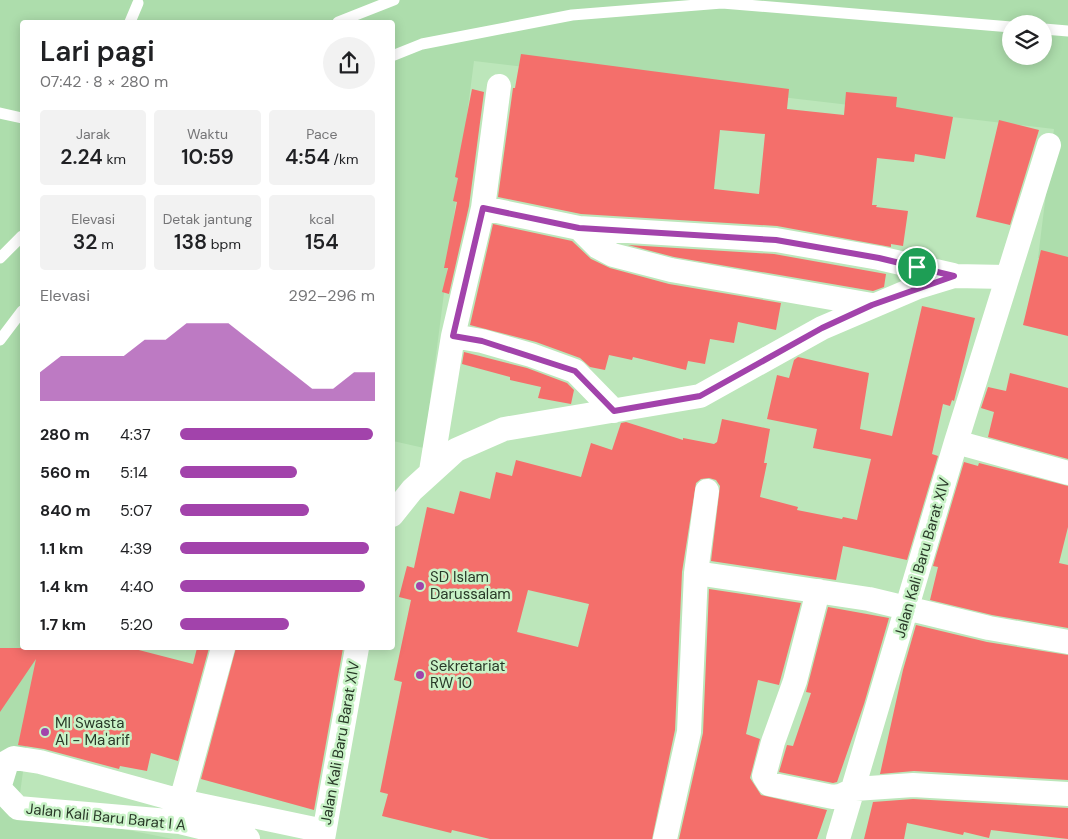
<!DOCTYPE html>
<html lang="id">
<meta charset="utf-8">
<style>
:root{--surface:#fff;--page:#f2f2f2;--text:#202124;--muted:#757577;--accent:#a243ab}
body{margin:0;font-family:"DM Sans",sans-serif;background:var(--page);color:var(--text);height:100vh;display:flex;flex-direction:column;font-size:19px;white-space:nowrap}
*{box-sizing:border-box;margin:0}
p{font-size:16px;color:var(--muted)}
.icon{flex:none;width:28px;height:28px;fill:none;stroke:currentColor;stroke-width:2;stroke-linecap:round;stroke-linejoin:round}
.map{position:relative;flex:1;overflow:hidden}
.details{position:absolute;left:20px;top:20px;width:375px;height:630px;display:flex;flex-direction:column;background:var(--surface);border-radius:5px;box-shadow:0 2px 12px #0003}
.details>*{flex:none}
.tools{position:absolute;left:1002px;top:15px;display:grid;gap:10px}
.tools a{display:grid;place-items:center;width:50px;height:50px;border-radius:50%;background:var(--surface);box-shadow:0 2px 12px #0003;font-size:25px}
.pin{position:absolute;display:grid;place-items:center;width:42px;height:42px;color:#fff;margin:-21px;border:2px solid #fff;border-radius:50%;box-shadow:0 1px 5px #0007}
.round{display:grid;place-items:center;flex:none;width:52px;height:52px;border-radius:26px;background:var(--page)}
.head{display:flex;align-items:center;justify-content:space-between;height:85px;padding:0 20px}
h1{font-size:28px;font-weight:600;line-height:38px}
.metrics{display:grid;grid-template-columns:repeat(3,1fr);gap:8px;height:85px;padding:5px 20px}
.metrics div{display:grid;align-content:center;border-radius:5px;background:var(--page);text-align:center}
.metrics b{font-size:21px;font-weight:600}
.metrics small{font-size:14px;font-weight:400}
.metrics p{font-size:14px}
.chart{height:140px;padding:10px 20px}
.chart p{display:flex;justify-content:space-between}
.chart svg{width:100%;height:90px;margin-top:5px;fill:var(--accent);opacity:.7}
ul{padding:0 20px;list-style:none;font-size:16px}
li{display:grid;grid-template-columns:80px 60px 1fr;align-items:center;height:38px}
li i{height:12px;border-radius:6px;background:var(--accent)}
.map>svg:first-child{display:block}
</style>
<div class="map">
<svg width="1068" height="839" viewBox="0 0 1068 839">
<rect width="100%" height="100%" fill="#bce6ba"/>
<!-- built -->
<path fill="#adddac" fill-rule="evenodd" d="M0,0H1068V262L1038,258L1054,129L474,61L424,448L393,441L392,22H22V648H40L18,808L173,839H0ZM1011,24H1044V56H1011Z"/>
<!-- building -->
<path fill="#f46f6b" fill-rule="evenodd" d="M521,54L789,89L787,109L844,115L846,92L897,97L896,107L953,117L945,159L915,154L914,162L877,158L872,205H877L876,207L908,211L903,246L891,244V247L777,226L581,214L498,197L513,88H515ZM720,130L765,134L759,194L714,189Z
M472,89L484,92L469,206L449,294L442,292L448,268H444L457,202L453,201L458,178L455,177Z
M999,120L1039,130L1010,225L976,217Z
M493,224L572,241L591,259L610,268L669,284L781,303L776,330L738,322L734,343L710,339L705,364L688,361L686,370L633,357L632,360L609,355L605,370L590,367L580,358L536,342L470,325Z
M628,245L774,254L886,274L884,287L873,291L674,257Z
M1041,250L1068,257V336L1023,325Z
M922,306L975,318L954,401L952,400L950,406L943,404L932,454L938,456L907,560L843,546L836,580L711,561L720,486L716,480L709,478L701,479L696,483L682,572L675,730L652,839H490L452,830L451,833L382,816L388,794L380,792L402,682L394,680L411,600L399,597L407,566L414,568L427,507L454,514L460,491L490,499L496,472L512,476L516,460L581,477L591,443L612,450L621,423L626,422L683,440V438L714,444L717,442L722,419L770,429L764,463H767L760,497L798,507L797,510L842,519L843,517L857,520L871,459L813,448L817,429L767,419L777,375L789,378L794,360L798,357L869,373L860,429L892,436ZM528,590L589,604L578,647L517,632Z
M464,352L527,368L567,383L574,390L571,404L538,398L541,387L510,380V377L462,364Z
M1010,373L1068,388V459L988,437L994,412L981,408L988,387L1006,391Z
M964,462L978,466L979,463L1068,486V527L1059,563L1068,565V628L992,615L930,600L938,567L933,566Z
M709,589L801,603L779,685L758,680L746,734L760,739L750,778L761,795L827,810L817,839H679L703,733Z
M828,607L889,618L864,704L837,782L833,783L779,772L787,745L793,746L811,693L806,692Z
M916,625L987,642L1068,655V780L914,771L880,774L903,670Z
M0,648H131L193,664L197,648H209L178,761L151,753L147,771L120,766L119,769L44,749L18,745L36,659L0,712Z
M236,648H343L314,810L201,779Z
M913,799L1068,808V839L991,830L989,838L964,832L963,835L907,823L904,839H864L873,802Z"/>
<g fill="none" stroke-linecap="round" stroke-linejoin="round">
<!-- lane -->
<path stroke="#fff" stroke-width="11" d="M130,22L138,3
M338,22L394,0
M1044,29L1068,31
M392,56L422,44L572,15L722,3L1011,27
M0,113L22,118
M0,258L22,236
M0,340L22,311"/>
<!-- street -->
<path stroke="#fff" stroke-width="24" d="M483,208L579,228L776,240L879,258L953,275
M579,228L598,247L613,255L671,270L872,305
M453,336L482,341L531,355L575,371L614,411
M956,442L1068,473
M431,471L453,336L483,208L499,86
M392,515L412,490L456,450L504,429L700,396L822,328L918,287L954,276L1007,277
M696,573L869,599L989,628L1068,642
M818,591L795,681L773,742L764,776L769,784L833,797L840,796L855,789L913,785L1068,794
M0,785L7,762L14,758L40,762L181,801L324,831
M0,789L18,808L180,822L248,839
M181,801L223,648
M323,839L357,648
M665,839L689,732L696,573L707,491
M838,839L956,442L1049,145"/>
</g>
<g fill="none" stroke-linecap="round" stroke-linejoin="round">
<!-- route casing -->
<g stroke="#fff" stroke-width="10">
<path id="route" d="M483,208L579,228L776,240L879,258L954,276L872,305L822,328L700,396L614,411L575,371L482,341L453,336Z"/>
</g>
<!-- route -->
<use href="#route" stroke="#a243ab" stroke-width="6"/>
</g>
<!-- markers -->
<g fill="#a243ab" stroke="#c9f3c7" stroke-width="2">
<circle cx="420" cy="586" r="5"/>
<circle cx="420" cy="675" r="5"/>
<circle cx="45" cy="732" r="5"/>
</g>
<g text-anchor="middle" stroke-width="5" stroke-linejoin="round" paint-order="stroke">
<!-- street labels -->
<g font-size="15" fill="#293928" stroke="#c9f3c7">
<text transform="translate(922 558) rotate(-74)" y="5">Jalan Kali Baru Barat XIV</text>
<text transform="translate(340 743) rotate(-80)" y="5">Jalan Kali Baru Barat XIV</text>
<text transform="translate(106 817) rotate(6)" y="5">Jalan Kali Baru Barat I A</text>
</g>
<!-- poi labels -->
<g font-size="15" fill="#293928" stroke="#c9f3c7" text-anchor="start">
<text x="430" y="582">SD Islam<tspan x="430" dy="17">Darussalam</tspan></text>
<text x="430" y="671">Sekretariat<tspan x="430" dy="17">RW 10</tspan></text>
<text x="55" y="728">MI Swasta<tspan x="55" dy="17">Al - Ma'arif</tspan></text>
</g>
</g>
</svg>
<div class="tools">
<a><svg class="icon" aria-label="layers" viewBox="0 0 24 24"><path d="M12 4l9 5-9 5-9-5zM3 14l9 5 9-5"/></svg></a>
</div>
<div class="pin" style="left:917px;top:267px;background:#1e9e55"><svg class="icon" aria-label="arrive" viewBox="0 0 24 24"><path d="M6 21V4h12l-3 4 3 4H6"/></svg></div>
<section class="details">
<div class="head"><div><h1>Lari pagi</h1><p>07:42 · 8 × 280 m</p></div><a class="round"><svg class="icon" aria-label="share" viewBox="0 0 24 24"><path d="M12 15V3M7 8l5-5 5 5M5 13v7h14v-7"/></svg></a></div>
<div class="metrics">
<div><p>Jarak</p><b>2.24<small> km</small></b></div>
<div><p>Waktu</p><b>10:59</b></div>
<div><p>Pace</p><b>4:54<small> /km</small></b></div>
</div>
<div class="metrics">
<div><p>Elevasi</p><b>32<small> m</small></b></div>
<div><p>Detak jantung</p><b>138<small> bpm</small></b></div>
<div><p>kcal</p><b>154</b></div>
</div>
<div class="chart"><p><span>Elevasi</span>292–296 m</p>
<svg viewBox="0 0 160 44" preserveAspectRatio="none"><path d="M0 44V30L10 22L20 22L30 22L40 22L50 14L60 14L70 6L80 6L90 6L100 14L110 22L120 30L130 38L140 38L150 30L160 30V44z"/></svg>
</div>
<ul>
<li><b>280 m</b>4:37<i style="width:99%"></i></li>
<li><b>560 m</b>5:14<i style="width:60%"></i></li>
<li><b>840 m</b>5:07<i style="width:66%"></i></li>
<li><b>1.1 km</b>4:39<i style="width:97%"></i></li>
<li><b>1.4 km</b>4:40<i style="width:95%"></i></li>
<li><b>1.7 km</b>5:20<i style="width:56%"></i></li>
</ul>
</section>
</div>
